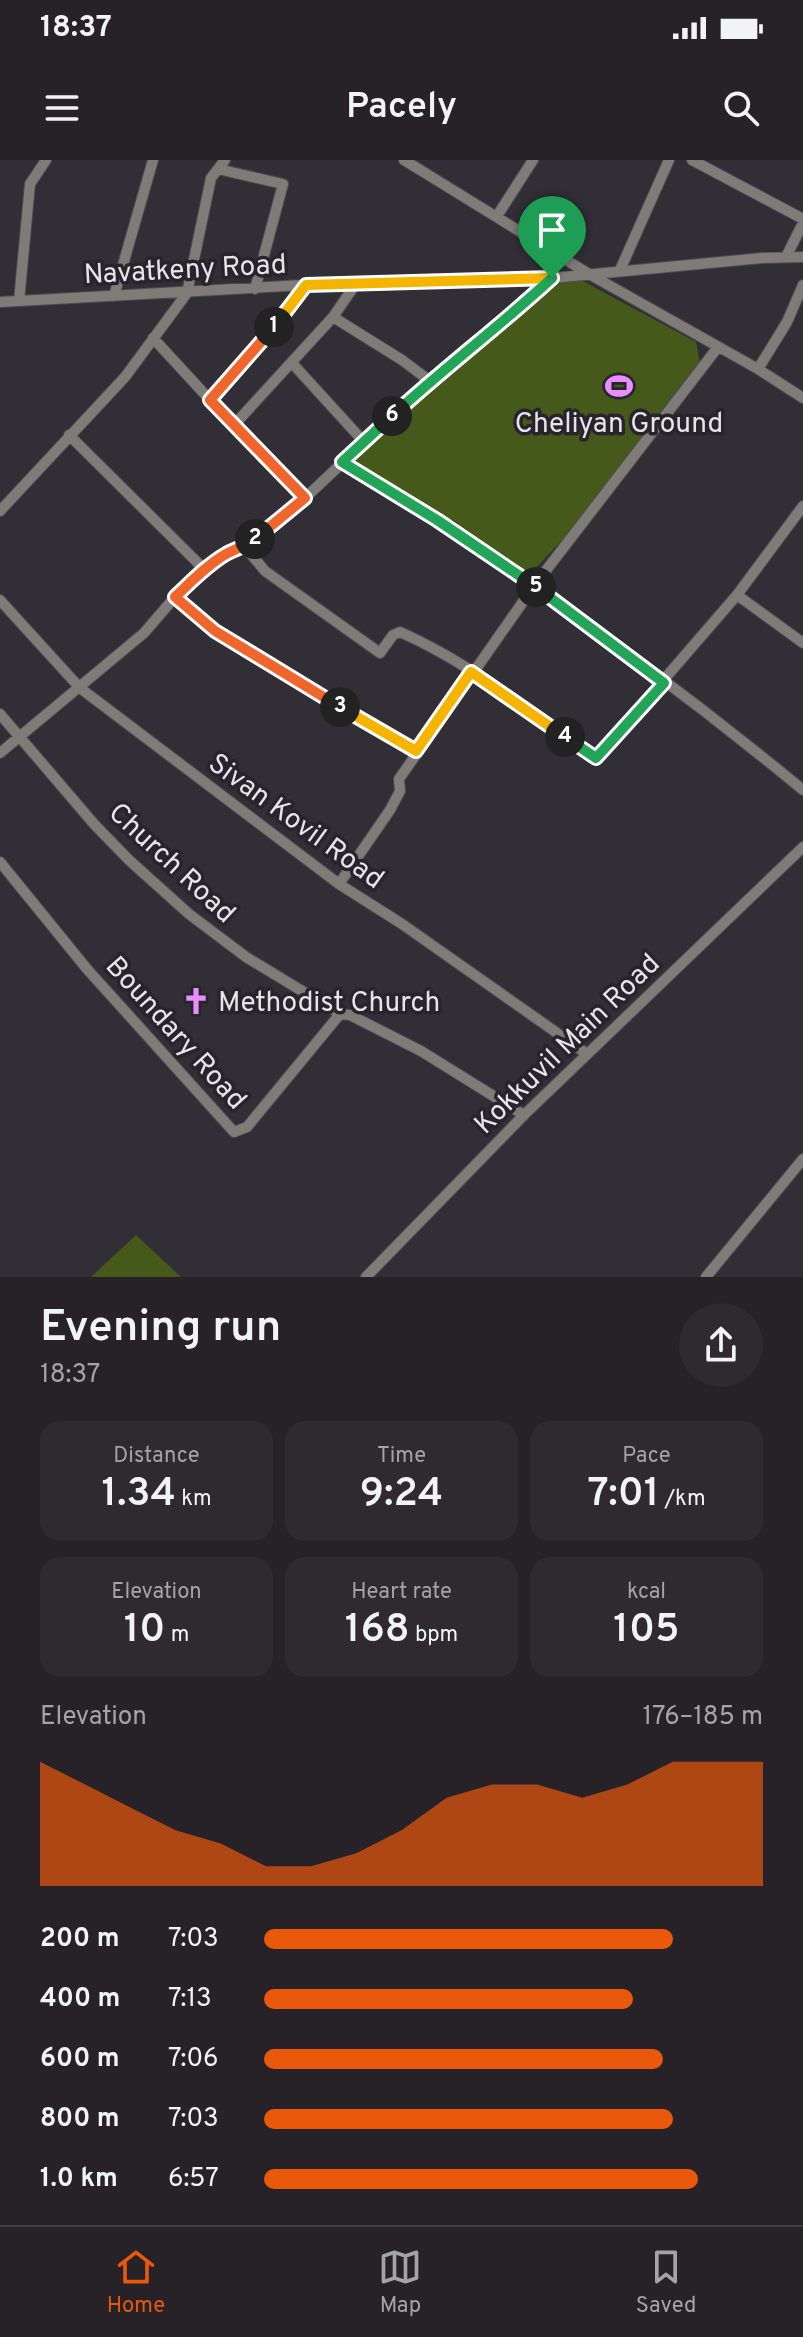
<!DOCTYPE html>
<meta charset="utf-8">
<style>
:root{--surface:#262228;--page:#2e2a30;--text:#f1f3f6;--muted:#a4a4a8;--line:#423f45;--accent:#ea580c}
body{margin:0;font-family:Overpass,sans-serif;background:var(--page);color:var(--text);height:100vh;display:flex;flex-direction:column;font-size:30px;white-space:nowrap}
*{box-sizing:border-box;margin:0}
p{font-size:26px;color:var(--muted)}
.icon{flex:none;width:44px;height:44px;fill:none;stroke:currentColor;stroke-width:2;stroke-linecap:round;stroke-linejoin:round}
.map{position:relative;height:1117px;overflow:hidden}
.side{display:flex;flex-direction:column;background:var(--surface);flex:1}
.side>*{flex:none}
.pin{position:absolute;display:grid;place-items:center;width:68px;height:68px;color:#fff;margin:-82px -34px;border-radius:50% 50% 50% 0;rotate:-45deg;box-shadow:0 0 8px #0007}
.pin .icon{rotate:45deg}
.km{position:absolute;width:40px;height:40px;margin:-20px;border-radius:50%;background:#222;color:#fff;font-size:22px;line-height:40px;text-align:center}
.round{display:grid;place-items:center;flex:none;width:84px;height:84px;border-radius:42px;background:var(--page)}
.headline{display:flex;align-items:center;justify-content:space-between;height:136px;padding:0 40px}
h1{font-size:44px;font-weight:600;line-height:60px}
.stats{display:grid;grid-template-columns:repeat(3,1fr);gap:12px;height:136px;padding:8px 40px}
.stats div{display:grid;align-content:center;border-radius:20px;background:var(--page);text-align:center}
.stats b{font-size:40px;font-weight:600}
.stats small{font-size:22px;font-weight:400}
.stats p{font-size:22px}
.chart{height:224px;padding:16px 40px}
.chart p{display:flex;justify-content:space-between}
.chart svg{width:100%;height:144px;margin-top:8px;fill:var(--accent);opacity:.7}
ul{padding:0 40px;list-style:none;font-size:26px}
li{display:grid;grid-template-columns:128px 96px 1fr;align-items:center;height:60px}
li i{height:20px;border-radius:10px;background:var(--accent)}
.status{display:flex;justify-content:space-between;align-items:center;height:56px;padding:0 40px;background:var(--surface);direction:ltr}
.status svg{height:22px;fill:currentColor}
header{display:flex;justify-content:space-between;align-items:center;height:104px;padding:0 40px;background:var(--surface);font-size:36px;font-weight:600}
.tab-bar{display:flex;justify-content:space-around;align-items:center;height:112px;border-top:2px solid var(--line);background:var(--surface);font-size:22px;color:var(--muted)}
.tab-bar a{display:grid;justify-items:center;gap:4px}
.tab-bar .active{color:var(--accent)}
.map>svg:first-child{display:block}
</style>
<div class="status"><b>18:37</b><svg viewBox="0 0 49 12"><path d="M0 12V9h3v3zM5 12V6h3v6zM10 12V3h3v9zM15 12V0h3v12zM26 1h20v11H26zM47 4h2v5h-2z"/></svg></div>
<header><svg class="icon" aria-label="menu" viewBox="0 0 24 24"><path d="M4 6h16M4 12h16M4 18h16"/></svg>Pacely<svg class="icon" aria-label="search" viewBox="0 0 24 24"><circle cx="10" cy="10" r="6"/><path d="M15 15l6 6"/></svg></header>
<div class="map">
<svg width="803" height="1117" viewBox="0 0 803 1117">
<rect width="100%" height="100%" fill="#322e36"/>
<!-- green -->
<path fill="#44591a" d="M579,119L696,182L700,203L626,311L522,423L456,362L399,335L353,304C380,276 408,249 438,224C479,190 522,159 559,120Z
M136,1075L181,1117H91Z"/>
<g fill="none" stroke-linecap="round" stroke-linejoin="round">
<!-- minor casing -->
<g stroke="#4f4b53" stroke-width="12">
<path id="minor" d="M404,0L589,114L758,209L803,238
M692,0L803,59
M218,9L283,24L255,129
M497,56L533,0
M786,97L803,63
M620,110L669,0
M114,136L153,0
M19,141L30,24L46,0
M0,142L357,122L552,118L762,98L803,97
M333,157L402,200L430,221
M153,178L246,279L305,338
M292,203L364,282
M758,209L787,162L803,125
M210,240L261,183L306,125
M234,265L333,157L357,122
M69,275L204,409
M342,302C502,400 659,511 803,630
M0,351L125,217L187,133L211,18L225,0
M245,387L265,411L380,493L393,475L400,472C470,503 534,554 596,598L737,435L803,346
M737,435L803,483
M175,437L215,471L416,591
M0,440L80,528L339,724L402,764L587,894
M0,554L94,664L129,700L189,754L246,797L340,854
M0,593L144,473L175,437L204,409L227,393L245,387L305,338L422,228L504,163L552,118
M0,702L87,809L234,972L247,967L340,854L350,855L421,891L524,955
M339,724L390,650L400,631L399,619L534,426L718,187
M366,1117L524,955L803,687
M706,1117L803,999"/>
</g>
<!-- minor -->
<use href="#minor" stroke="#7f7c78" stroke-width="10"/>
</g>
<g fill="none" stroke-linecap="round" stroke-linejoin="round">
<!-- split-1 casing -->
<g stroke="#fff" stroke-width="16">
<path id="split-1" d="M274,167L306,125L552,118"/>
</g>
<!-- split-2 casing -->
<g stroke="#fff" stroke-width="16">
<path id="split-2" d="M255,379L305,338L210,240L274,167"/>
</g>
<!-- split-3 casing -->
<g stroke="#fff" stroke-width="16">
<path id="split-3" d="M255,379C245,387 236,388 226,394C207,405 191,422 175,437L215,471L340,547"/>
</g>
<!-- split-4 casing -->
<g stroke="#fff" stroke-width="16">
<path id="split-4" d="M340,547L416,591L471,512L565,577"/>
</g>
<!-- split-5 casing -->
<g stroke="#fff" stroke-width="16">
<path id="split-5" d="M536,427L664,523L596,598L565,577"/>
</g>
<!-- split-6 casing -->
<g stroke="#fff" stroke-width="16">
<path id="split-6" d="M392,256L342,302L437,360L536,427"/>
</g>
<!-- split-7 casing -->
<g stroke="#fff" stroke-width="16">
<path id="split-7" d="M392,256C444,208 500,166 552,118"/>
</g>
<!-- split-1 -->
<use href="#split-1" stroke="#f5b400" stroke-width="10"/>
<!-- split-2 -->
<use href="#split-2" stroke="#f0652b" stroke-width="10"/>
<!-- split-3 -->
<use href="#split-3" stroke="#f0652b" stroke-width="10"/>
<!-- split-4 -->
<use href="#split-4" stroke="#f5b400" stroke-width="10"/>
<!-- split-5 -->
<use href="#split-5" stroke="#22a559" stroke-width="10"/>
<!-- split-6 -->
<use href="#split-6" stroke="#22a559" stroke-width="10"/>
<!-- split-7 -->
<use href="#split-7" stroke="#22a559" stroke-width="10"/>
</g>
<!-- icons -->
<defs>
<g id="stadium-bare" transform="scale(2.16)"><path d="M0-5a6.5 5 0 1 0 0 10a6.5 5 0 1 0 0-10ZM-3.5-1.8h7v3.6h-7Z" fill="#e88eff" stroke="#28242c" stroke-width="2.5" paint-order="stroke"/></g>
<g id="church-bare" transform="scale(2.16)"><path d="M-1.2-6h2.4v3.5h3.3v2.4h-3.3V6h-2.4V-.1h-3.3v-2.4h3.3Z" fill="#e88eff" stroke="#28242c" stroke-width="2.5" paint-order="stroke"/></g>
</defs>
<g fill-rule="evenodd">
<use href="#stadium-bare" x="619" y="226"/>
<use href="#church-bare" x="196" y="841"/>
</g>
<g text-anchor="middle" stroke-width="7" stroke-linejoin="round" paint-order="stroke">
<!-- street labels -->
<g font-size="28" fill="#e7e4e9" stroke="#28242c">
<text transform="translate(185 108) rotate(-3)" y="10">Navatkeny Road</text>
<text transform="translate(297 660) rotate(36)" y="10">Sivan Kovil Road</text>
<text transform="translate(173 702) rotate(43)" y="10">Church Road</text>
<text transform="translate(177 872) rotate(48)" y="10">Boundary Road</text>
<text transform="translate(566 883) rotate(-44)" y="10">Kokkuvil Main Road</text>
</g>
<!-- poi labels -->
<g font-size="28" fill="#e7e4e9" stroke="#28242c">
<text x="619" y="272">Cheliyan Ground</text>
<text x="218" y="851" text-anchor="start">Methodist Church</text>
</g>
</g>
</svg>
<div class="pin" style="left:552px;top:118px;background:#1e9e55"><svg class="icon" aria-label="arrive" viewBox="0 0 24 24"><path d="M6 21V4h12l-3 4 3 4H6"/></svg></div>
<b class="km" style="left:274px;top:167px">1</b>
<b class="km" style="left:255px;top:379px">2</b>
<b class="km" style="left:340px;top:547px">3</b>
<b class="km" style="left:565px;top:577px">4</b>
<b class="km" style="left:536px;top:427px">5</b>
<b class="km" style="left:392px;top:256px">6</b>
</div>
<section class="side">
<div class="headline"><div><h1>Evening run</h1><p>18:37</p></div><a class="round"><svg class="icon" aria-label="share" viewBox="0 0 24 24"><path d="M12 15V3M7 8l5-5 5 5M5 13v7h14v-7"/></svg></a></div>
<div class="stats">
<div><p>Distance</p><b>1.34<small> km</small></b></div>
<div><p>Time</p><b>9:24</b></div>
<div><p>Pace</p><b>7:01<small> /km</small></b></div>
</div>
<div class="stats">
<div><p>Elevation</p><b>10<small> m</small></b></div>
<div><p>Heart rate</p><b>168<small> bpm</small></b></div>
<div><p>kcal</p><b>105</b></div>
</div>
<div class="chart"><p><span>Elevation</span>176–185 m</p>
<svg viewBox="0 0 160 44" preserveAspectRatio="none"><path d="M0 44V6L10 13L20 20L30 27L40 31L50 38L60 38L70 34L80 27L90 17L100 13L110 13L120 17L130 13L140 6L150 6L160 6V44z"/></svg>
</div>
<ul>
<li><b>200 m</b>7:03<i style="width:82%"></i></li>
<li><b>400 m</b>7:13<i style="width:74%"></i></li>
<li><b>600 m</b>7:06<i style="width:80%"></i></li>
<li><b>800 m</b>7:03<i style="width:82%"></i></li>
<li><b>1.0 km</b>6:57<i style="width:87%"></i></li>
</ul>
</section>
<nav class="tab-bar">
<a class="active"><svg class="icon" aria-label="home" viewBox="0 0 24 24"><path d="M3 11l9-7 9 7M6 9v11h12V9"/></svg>Home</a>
<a><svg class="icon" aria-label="map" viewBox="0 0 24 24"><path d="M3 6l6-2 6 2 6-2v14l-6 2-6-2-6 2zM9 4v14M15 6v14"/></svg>Map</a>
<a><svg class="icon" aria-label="saved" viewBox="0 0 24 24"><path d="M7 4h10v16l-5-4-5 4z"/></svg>Saved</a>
</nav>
